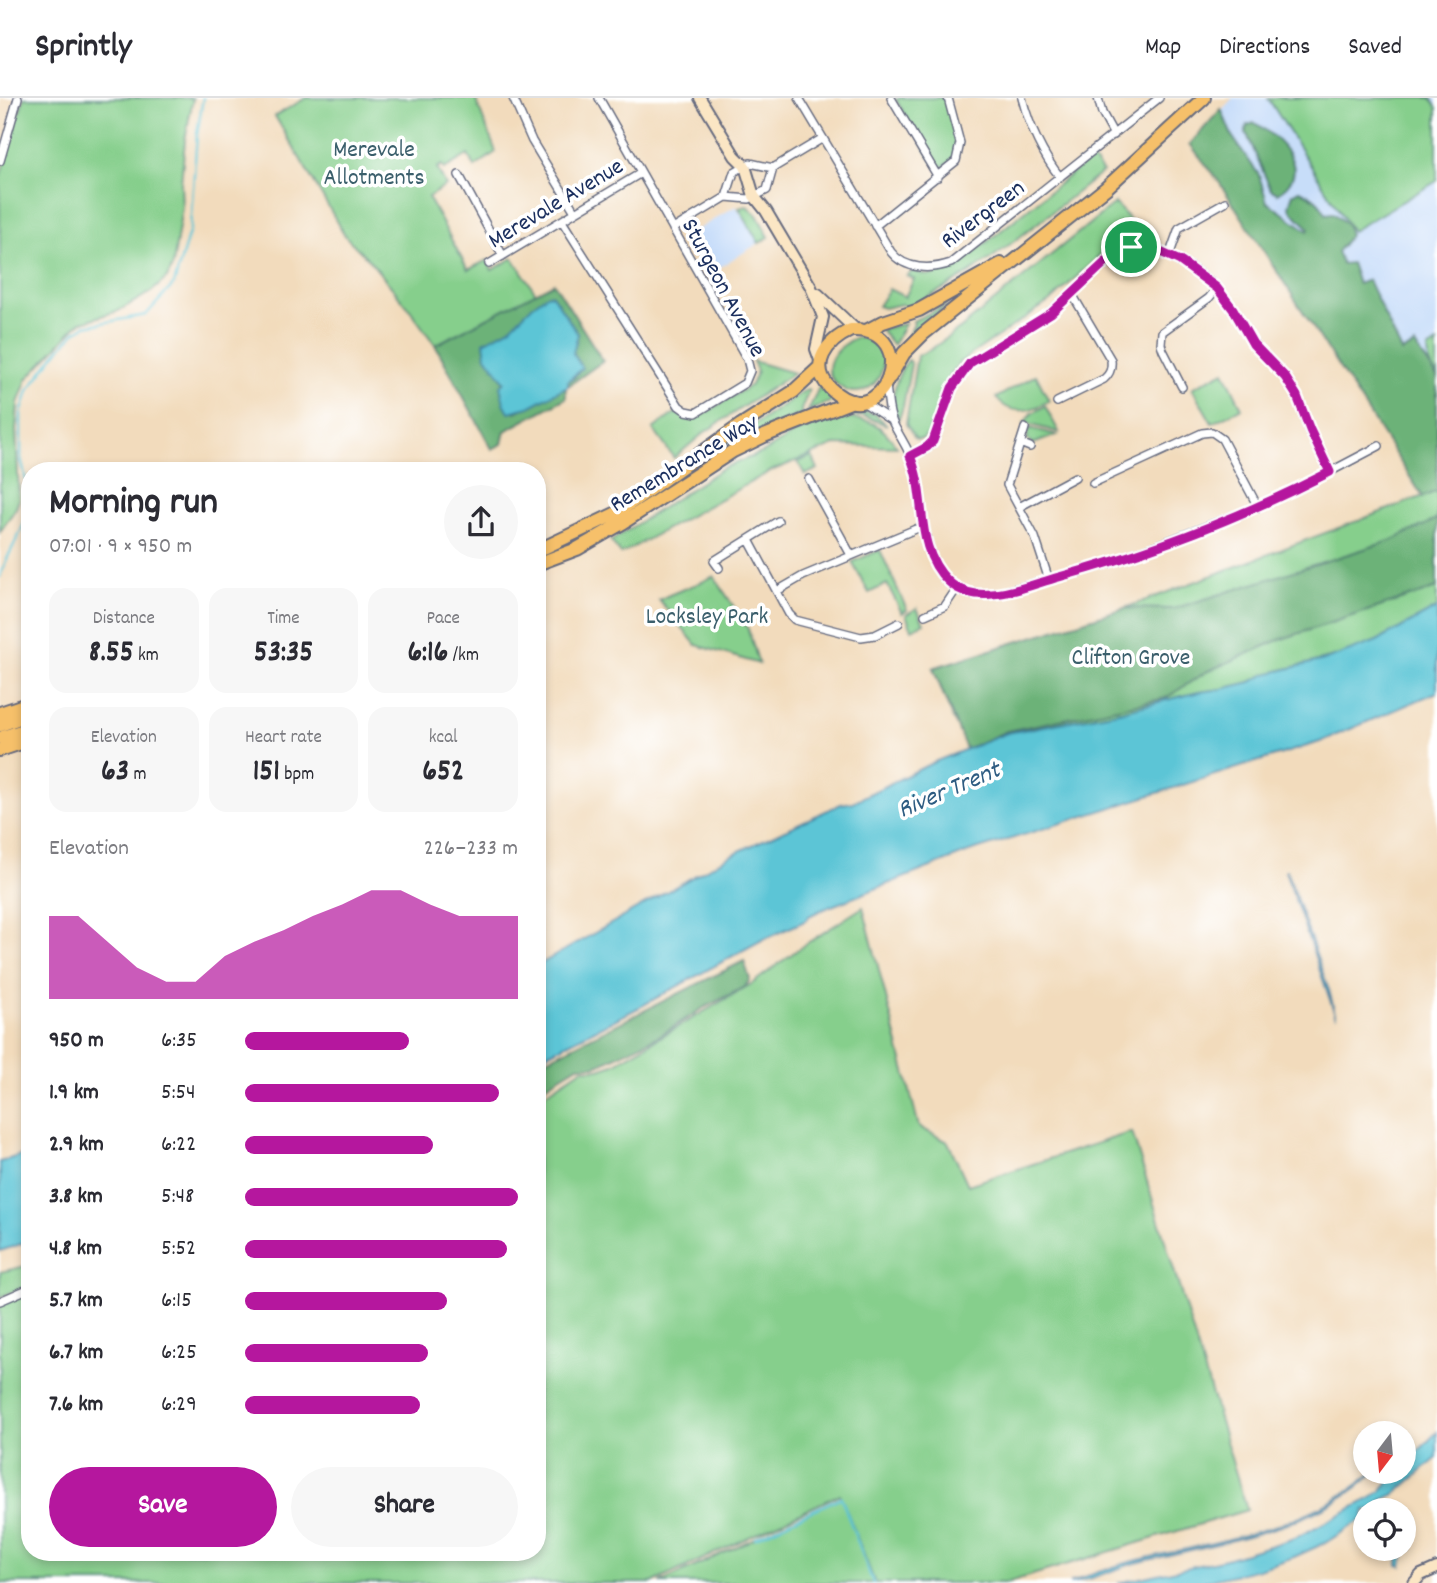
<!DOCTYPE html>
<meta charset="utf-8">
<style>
:root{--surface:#fff;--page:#f7f7f7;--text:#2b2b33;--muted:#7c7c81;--line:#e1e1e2;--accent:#b5179e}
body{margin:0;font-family:Dekko,sans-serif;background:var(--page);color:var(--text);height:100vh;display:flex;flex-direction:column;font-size:26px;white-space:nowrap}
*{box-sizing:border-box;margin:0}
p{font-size:23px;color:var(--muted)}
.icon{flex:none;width:38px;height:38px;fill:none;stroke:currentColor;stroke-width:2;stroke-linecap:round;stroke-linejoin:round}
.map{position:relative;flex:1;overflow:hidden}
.sheet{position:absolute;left:21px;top:364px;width:525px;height:1099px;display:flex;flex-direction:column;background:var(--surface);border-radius:28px;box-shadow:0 4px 10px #0003}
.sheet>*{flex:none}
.needle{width:46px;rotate:196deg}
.tools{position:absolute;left:1353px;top:1323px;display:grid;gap:14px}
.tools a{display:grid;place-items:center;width:63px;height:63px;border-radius:50%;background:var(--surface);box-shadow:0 4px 10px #0003;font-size:35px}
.pin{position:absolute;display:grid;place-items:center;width:60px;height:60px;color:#fff;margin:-30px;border:4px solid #fff;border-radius:50%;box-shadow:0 2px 7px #0007}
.round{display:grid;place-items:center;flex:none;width:74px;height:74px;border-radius:37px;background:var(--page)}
.headline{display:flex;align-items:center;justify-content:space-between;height:119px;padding:0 28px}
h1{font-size:38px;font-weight:800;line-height:52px}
.figures{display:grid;grid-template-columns:repeat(3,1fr);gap:10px;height:119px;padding:7px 28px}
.figures div{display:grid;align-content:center;border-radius:18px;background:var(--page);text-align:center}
.figures b{font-size:30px;font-weight:800}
.figures small{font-size:19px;font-weight:400}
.figures p{font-size:19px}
.chart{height:196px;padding:14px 28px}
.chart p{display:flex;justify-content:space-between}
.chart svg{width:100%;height:126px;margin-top:7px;fill:var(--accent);opacity:.7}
.cta{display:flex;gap:14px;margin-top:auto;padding:14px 28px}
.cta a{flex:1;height:80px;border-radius:42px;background:var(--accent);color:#fff;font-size:28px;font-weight:800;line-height:80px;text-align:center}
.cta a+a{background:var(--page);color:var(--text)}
ul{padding:0 28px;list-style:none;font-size:23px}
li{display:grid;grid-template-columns:112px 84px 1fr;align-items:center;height:52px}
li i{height:18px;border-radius:9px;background:var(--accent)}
header{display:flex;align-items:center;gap:42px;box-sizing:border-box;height:98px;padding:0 35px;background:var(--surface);border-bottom:2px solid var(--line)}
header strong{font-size:33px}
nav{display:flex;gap:38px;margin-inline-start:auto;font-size:24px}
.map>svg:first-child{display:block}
</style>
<header>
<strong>Sprintly</strong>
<nav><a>Map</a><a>Directions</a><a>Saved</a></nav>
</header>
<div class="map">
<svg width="1437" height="1485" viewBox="0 0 1437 1485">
<rect width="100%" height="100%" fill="#fff"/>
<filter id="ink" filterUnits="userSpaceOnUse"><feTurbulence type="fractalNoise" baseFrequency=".0143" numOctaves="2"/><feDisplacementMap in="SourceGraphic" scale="14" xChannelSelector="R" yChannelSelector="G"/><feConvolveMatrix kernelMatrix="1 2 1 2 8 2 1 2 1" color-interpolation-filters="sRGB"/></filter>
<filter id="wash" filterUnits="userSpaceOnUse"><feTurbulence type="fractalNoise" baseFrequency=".00686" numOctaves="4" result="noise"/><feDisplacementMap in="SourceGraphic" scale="28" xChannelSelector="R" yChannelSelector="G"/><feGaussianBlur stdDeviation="1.57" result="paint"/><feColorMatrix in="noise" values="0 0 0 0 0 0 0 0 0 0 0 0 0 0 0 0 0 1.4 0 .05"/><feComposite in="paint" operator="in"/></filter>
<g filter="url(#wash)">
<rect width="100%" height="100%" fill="#f2dbbc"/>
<!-- built -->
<path fill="#c7ddf9" d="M1233,0H1437V393L1423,399L1219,84L1190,46Z
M736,108L759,145L706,178L685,139Z"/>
<!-- green -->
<path fill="#86cf8c" stroke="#507f75" stroke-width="2" d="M24,0H193L185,42L181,85L182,109L173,167L167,180L151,194L118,213L79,225L27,281L18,305L16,332L19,401L16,410L0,434V79Z
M306,0H475L496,54L475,69L468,57L444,71L442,67L437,70L446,88L428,99L468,172L487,162L492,172L513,160L536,195L435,247L408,209L370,163L346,139L275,18Z
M900,0H945C949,16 962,41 955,57C953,64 944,68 938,72L896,2Z
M1268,0H1431L1437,10V83L1352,133Z
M1091,60L1103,74C1040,122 979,178 906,209L902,206L884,210L878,208L889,191L905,199L914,181L907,178L913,173L925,177H934L961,165Z
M1115,105L1142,136L1115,143L1053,201L960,264L949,279L929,335L923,341H916L906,326L917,258L930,252L961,230Z
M747,108L757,117L769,139L759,145L739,110Z
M950,205L906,243L914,226L913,223Z
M905,226L893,247L880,231Z
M857,239C909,248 873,314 839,288C816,270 838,247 857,239Z
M1437,245V279L1429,264L1428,251Z
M908,262L911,266L903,309L899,321C887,304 896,278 908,262Z
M753,263L794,275L705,334L674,360L653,331L675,315L693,321L702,317L751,287L757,273Z
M1224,273L1242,310L1212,325L1192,290Z
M1036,277L1049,303C1031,313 1011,319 996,300Z
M820,287L835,302L808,313Z
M807,291L809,292L801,312L802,316L761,334L581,443L537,460V458L567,446L611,424Z
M1045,308L1059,334H1058L1024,325L1031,316Z
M852,312L875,316L887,327L864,318L837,316Z
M842,320C870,321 881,325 897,349L835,347L771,373L621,456L611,443L723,370L764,354L796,334L827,323Z
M1029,330L1057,337L1033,346L1027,341Z
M812,358L818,371L805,377L798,364Z
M1437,393V510L1377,543L1346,556L1266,576L1251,584L1222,591L1199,594L1118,614L1015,633L976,646L953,622L933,570L1125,510Z
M880,452L907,512L902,515L887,486L869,495L852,464Z
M714,478L748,531L759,566L696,547L659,502C677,492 696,488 714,478Z
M917,510L924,525L912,531L906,517Z
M863,809L919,1029L948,1044L968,1087L1132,1034L1247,1412L1006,1485H875L840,1396L652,1485H0V1207L30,1194V1454H537V1001L582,971H599L614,966L753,885L801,849Z
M30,1167V1187L0,1199V1174Z
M841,1399L873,1485H660Z"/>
<!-- forest -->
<path fill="#6cb278" stroke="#44706b" stroke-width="2" d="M1221,11L1232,38L1259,77L1267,104L1308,133L1309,130C1302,122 1293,118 1289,108L1293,96L1300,92C1312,98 1320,103 1326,116L1333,115L1347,126L1350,137L1337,154L1342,166L1351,165L1358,186L1368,182L1402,254L1415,247L1437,279V393L1423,399L1219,84L1190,46Z
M1255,25C1278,40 1315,71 1278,95L1271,92L1246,34L1247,27Z
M554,185L603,263L568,288V283L574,280L581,270L573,254L578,236L552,197L548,196L510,230L484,244L486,258L499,273L516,314L566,289V300L505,333L502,346L492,351L435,247Z
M1437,421V490L1279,542L1206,574L1166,600L1007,633L966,651L933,570L1125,510L1173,511L1393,442Z
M744,863L750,881L745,889L705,909L659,938L596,968H578L537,993V966Z"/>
<!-- water -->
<path fill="#5bc5d6" stroke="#3b7a9a" stroke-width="2" d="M548,196L552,197L578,236L573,255L582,270L568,283V288L529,309L509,314L504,305L500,288L505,284L486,258L484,244L510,230L532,208Z
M1437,510V594L1320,644L969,754L819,813L809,818L805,823L760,843L638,910L537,961V868L731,757L841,706L853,704L934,664L1007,635L1118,614L1199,594L1222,591L1251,584L1266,576L1328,561L1377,543Z
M1286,772L1329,892L1336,919L1285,773Z
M30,1054V1143L0,1153V1064Z
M1437,1334V1360L1395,1396L1382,1402L1372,1412H1365L1363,1421L1325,1445L1294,1459L1259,1471L1199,1485H1118L1226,1461L1295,1440L1368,1402L1381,1393L1398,1374H1404V1368Z
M1373,1374H1375C1311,1434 1217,1444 1136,1465C1116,1470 1087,1484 1069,1485C1089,1477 1109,1470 1130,1464C1213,1443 1306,1433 1373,1374Z
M1404,1432L1408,1435L1413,1450L1404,1457L1402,1468L1398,1467L1399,1451H1404Z"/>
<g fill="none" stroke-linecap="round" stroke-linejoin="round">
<!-- stream -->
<path stroke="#5bc5d6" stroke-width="2.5" d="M30,402L21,360V316L28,293L53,259L75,234L85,228L146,217L174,186L190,131L197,36L203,0
M0,479C7,454 25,433 30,408
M755,1440L841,1399L873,1485"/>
</g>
</g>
<g filter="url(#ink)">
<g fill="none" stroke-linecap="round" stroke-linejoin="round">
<!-- street casing -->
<g stroke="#666b7f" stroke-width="10">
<path id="street" d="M513,0L532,43L575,114
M799,0L891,154C905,172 931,172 951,165L1159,0
M891,0L938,79
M1022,0C1030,30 1041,55 1060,79
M1098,0L1102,15L1114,37
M0,63L18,0
M459,77L503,158
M726,99L734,74L750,65L773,70L823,40
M562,123L679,308L686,313L696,315L745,285L750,273L747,261L599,0
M875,128L956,63L960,45L948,0
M673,131L726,99L749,101L767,92L773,70
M1169,158L1179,130L1225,104
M489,166L641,75
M886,288C888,300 888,314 893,325C900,340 910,352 914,368C928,419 916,509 1000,495L1107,466L1245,414L1299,390L1379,348
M1182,289L1163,252L1161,246L1162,234L1209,200L1217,190
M863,304L892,323
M1057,304L1104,281C1110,276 1112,271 1111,262L1072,196
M1025,330L1007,387L1035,439L1049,482
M1020,345L1030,349
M910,358L927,350L933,343L952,290L970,265L1050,215L1118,152L1137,148L1154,151L1190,169L1209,183L1226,201L1253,245L1285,279L1297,298L1309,332L1330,374
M809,381L851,457
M1093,385L1202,335L1212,334L1222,341L1258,409
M1019,409L1075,379
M749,442L789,516L795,522L861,539L875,537L899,525
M719,470L714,463L778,423
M777,493L803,478L923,428
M925,517L945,508L957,490
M0,1203L30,1190"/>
</g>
<!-- secondary casing -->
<g stroke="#666b7f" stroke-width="14">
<path id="secondary" d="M700,0L735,58L745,68L754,98L766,113L811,189L823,219L816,251L820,262
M818,196L856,232
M1414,1485L1421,1477L1437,1470"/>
</g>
<!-- highway casing -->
<g stroke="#666b7f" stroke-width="16">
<path id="highway" d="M851,232C925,229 883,343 830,290C808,267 827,243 851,232Z
M866,233L883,224L919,212L1001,166
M890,279L904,255L923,236L1106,90L1204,0
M537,453L615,416L741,327L793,294L819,270
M537,466L577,451L624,424L733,353L764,338L853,303
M0,615L30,605
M0,627L30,616
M0,640L30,630
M0,652L30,642"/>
</g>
<!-- street -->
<use href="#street" stroke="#fff" stroke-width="7"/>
<!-- secondary -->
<use href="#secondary" stroke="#fbe6c4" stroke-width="10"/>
<!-- highway -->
<use href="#highway" stroke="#f6c06b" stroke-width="12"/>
</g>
</g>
<g fill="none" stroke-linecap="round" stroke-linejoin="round" filter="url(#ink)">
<!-- route casing -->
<g stroke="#fff" stroke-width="14">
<path id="route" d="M1131,149L1154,151L1180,163L1217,190L1233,211L1253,246L1285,279L1297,298L1310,332L1330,374C1244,418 1152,454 1059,479C1037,485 1014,495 992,496C976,498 959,494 948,483C913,449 928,398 910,358L927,349L933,343L952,290L970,265L1051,215L1113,157Z"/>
</g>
<!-- route -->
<use href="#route" stroke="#b5179e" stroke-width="9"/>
</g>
<g text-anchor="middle" stroke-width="7" stroke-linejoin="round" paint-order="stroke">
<!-- park labels -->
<g font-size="24" fill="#3b5f6c" stroke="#fff">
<text x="374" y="58">Merevale<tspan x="374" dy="28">Allotments</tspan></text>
<text x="707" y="525">Locksley Park</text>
<text x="1131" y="566">Clifton Grove</text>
</g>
<!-- street labels -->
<g font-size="24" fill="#1b2f5e" stroke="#fff">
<text transform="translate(555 104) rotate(-31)" y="8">Merevale Avenue</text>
<text transform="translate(982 115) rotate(-37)" y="8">Rivergreen</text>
<text transform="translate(725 189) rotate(62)" y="8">Sturgeon Avenue</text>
<text transform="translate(683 364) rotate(-31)" y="8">Remembrance Way</text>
</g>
<!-- water labels -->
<g font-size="26" font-style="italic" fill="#2e5c82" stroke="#fff">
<text transform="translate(948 690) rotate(-23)" y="9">River Trent</text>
</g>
</g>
</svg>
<div class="tools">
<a><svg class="needle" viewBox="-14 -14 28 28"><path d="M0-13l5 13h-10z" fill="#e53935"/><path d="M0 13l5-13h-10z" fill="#7c7c81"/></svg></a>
<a><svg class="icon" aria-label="locate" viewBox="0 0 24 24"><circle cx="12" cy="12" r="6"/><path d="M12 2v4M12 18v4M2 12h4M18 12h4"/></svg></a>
</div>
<div class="pin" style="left:1131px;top:149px;background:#1e9e55"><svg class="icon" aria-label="arrive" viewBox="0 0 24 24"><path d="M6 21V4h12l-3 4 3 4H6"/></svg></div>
<section class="sheet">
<div class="headline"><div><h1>Morning run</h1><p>07:01 · 9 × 950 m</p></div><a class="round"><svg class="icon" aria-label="share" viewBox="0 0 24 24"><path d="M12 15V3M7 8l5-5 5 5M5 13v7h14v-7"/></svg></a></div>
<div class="figures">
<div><p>Distance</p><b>8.55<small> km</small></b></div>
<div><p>Time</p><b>53:35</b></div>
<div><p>Pace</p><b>6:16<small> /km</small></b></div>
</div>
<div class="figures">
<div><p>Elevation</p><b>63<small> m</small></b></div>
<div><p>Heart rate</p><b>151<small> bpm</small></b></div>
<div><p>kcal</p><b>652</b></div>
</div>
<div class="chart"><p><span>Elevation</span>226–233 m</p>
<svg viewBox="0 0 160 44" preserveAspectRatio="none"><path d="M0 44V15L10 15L20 24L30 33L40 38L50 38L60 29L70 24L80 20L90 15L100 11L110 6L120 6L130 11L140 15L150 15L160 15V44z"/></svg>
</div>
<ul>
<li><b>950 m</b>6:35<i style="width:60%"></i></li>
<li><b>1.9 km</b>5:54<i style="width:93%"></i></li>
<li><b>2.9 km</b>6:22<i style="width:69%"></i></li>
<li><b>3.8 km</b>5:48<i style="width:100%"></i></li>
<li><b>4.8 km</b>5:52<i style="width:96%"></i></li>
<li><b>5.7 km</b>6:15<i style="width:74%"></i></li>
<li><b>6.7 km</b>6:25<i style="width:67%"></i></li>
<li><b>7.6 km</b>6:29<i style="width:64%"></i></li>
</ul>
<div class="cta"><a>Save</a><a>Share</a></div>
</section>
</div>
